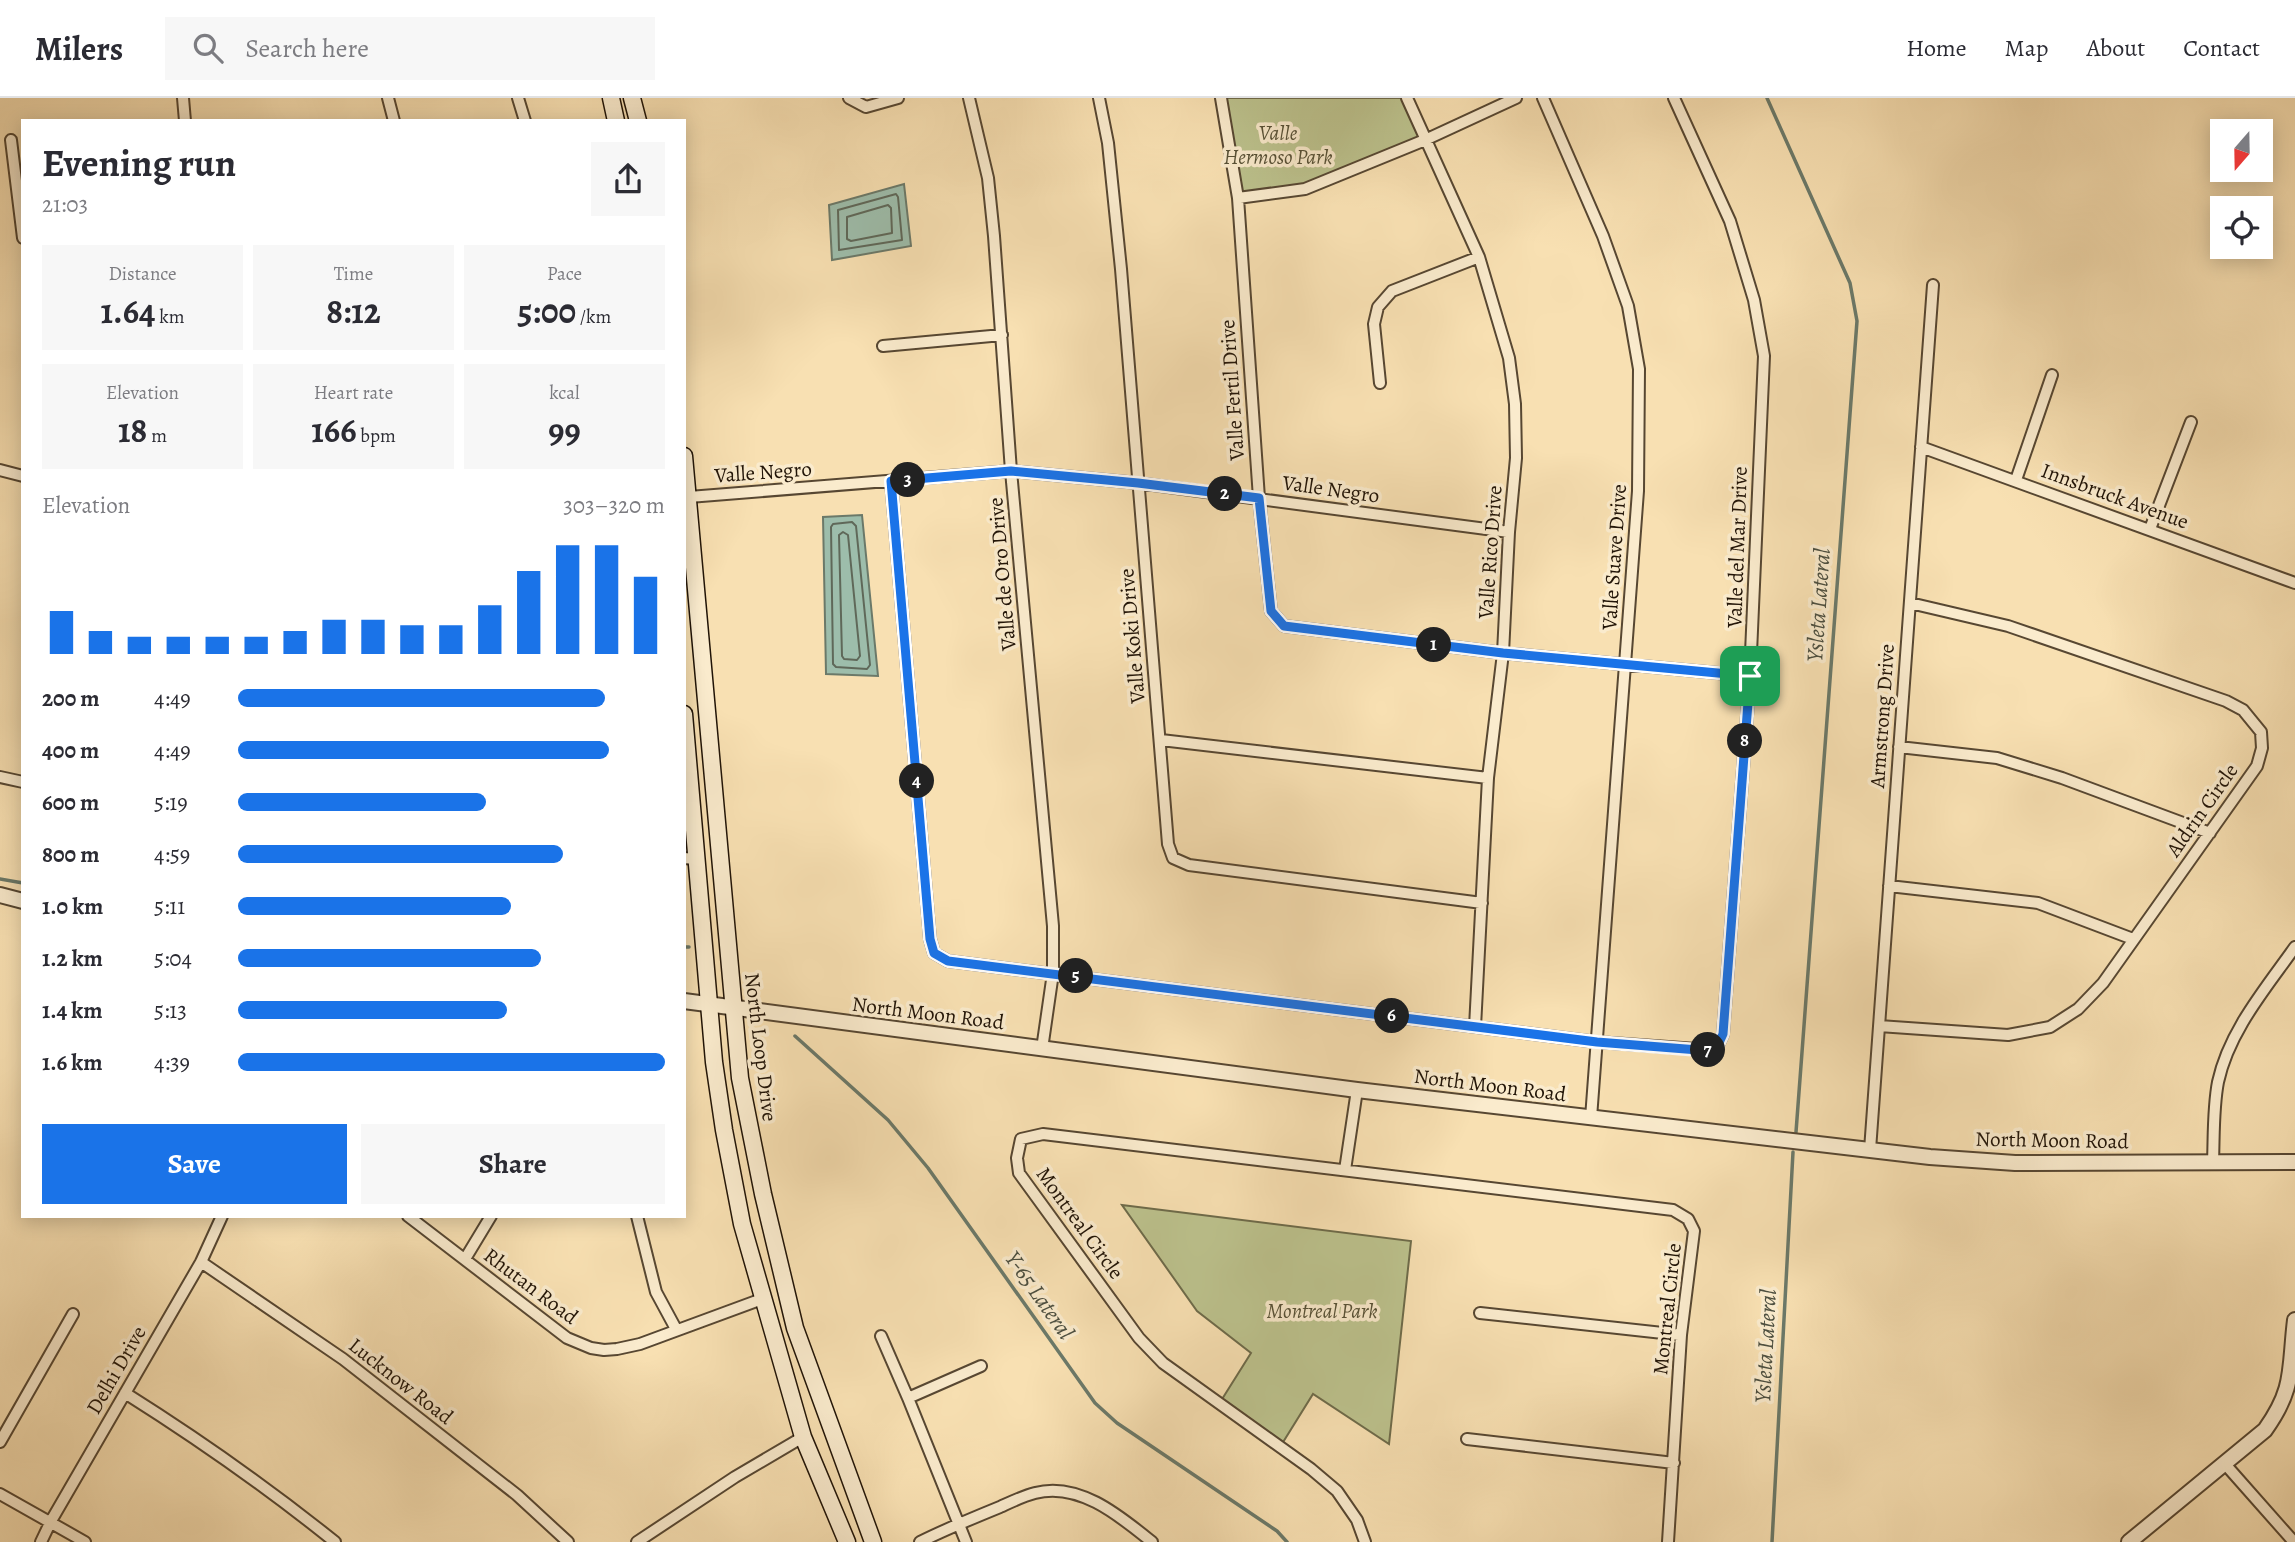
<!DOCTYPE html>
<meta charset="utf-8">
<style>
:root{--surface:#fff;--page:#f7f7f7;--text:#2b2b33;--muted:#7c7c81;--line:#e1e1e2;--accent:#1a73e8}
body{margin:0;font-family:Alegreya,serif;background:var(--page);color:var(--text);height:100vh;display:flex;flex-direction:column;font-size:26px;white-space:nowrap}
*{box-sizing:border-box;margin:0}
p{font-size:23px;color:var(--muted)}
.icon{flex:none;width:38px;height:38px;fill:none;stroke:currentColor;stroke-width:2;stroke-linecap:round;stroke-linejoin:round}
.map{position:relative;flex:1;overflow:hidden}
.sheet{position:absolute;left:21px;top:21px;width:665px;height:1099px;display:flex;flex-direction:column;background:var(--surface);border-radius:0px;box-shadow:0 4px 18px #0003}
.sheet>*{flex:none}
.needle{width:46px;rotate:200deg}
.tools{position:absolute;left:2210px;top:21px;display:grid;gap:14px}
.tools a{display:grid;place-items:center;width:63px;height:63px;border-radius:0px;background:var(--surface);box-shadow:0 4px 18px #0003;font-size:35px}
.pin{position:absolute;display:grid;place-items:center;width:60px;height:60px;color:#fff;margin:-30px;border-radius:14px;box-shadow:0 4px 10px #0006}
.km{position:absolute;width:35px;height:35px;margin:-18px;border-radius:50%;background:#222;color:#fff;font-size:19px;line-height:35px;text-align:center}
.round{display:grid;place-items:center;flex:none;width:74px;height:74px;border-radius:0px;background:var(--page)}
.headline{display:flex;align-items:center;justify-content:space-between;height:119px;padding:0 21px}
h1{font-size:38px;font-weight:600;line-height:52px}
.stats{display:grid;grid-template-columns:repeat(3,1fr);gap:10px;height:119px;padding:7px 21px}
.stats div{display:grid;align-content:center;border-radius:0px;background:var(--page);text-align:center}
.stats b{font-size:35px;font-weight:600}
.stats small{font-size:19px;font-weight:400}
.stats p{font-size:19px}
.chart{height:196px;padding:14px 21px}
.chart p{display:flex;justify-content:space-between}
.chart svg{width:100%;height:126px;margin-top:7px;stroke:var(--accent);stroke-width:6}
.cta{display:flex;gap:14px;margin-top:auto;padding:14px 21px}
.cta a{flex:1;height:80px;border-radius:0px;background:var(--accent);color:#fff;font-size:28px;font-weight:600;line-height:80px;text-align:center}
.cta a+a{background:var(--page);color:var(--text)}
ul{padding:0 21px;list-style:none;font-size:23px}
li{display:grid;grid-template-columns:112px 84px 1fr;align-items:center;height:52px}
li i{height:18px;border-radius:9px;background:var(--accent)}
header{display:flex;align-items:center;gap:42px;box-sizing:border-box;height:98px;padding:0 35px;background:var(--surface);border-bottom:2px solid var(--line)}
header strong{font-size:33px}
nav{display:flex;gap:38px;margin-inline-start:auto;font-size:24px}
.search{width:490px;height:63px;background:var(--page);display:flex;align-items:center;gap:18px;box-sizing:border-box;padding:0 24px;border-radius:0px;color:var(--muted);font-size:26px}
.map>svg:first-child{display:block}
</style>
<header>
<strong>Milers</strong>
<div class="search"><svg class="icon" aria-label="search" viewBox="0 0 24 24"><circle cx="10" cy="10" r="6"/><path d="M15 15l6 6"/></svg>Search here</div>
<nav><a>Home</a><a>Map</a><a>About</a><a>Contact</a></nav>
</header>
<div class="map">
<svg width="2295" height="1444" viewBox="0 0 2295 1444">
<rect width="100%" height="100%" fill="#f8e0b2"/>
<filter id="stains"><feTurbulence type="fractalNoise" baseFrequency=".00286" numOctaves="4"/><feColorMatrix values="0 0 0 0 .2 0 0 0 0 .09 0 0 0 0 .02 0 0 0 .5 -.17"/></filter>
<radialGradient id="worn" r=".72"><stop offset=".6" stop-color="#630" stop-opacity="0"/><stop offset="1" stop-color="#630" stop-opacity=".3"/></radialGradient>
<!-- green -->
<path fill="#bcc28d" stroke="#6e6b4a" stroke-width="2" d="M1221,0H1407L1425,42L1305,91L1238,100Z
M1122,1107L1411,1143L1389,1346L1313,1296L1280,1349L1219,1306L1251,1255L1197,1213Z"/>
<!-- water -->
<path fill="#9dbdab" stroke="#6b7969" stroke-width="2" d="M904,86L911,148L832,162L829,107Z
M862,417L878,578L826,576L823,419Z"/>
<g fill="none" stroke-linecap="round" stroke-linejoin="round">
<!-- shore -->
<path stroke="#5f6859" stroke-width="2" d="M896,96L898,99L902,142L839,152L838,112Z
M888,107L891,110L892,135L851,143L847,141V119Z
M852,424L856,428L870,567L867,571L836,569L833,566L831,429L833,426Z
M843,434L848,437L860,558L857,562L844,561L842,558L839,437Z"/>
<!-- stream -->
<path stroke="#6b7969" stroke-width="3.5" d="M1767,0L1850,185L1857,223L1796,1034
M0,781L23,785
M684,849H689
M795,938L888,1022L928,1070L1095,1305L1117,1325L1277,1433L1287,1444
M1772,1444L1793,1054"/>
<!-- minor casing -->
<g stroke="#574732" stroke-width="14">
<path id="minor" d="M183,0L185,23
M388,0L394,23
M518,0L525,23
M849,0L866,9L898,0
M969,0L988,80L994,138L1011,373L1053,828V875L1042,951
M1099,0L1108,45L1121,171L1168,746L1173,760L1189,767L1482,805
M1221,0L1238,100L1259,400L1271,513L1284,528L1503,555L1750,578
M1407,0L1479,159L1509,260L1515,306L1516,360L1509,434L1503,555L1488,680L1475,929
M1543,0L1603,138L1628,208L1639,271L1638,393L1591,1020
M11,42L23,140
M1238,100L1305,91L1425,42L1516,0
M883,248L1002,237
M1380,285L1374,226L1378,209L1392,193L1479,159
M1921,349L2295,485
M0,372L23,378
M2016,382L2052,277
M891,383L930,841L934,855L948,863L1597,944L1711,952L1718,947L1723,936L1750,578L1764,258L1754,202L1730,123L1674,0
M689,399L1011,373L1138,385L1509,434
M2150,431L2191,324
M1161,642L1488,680
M1899,649L1997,660L2062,680L2210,735
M0,679L23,684
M684,760L695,761
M1889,788L2038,805L2133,841
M1879,928L2008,937L2050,929L2078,911L2103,885L2257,668L2262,650L2261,634L2243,612L2226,603L2008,528L1910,505
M1870,1052L1933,187
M2213,1064C2214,1038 2213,1010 2218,984C2229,933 2266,890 2295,849
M1345,1072L1357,992
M408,1118L567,1240L591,1250L604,1252L617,1251L640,1246L762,1201
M637,1118L656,1194L676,1231
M465,1161L491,1118
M201,1164L343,1261L517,1397L568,1444
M1480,1215L1681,1237
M881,1238L908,1300L966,1444
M125,1295C198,1341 268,1390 335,1444
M908,1300L981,1268
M1467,1341L1674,1365
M0,1344L73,1216
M2225,1366L2294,1444
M0,1396L85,1444
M41,1444L51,1423L201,1164L222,1118
M637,1444L735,1379L803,1339
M920,1444C946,1431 973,1420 1000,1409C1011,1404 1023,1398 1035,1395C1079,1383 1121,1419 1152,1444
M1365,1444L1357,1422L1337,1393L1311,1371L1163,1265L1139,1240L1019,1075L1017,1060L1021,1041L1043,1036L1673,1112L1688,1121L1694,1133L1681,1237L1668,1444"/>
</g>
<!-- tertiary casing -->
<g stroke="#574732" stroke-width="18">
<path id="tertiary" d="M0,797L23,803
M684,903L1357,992L1930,1059L2015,1065L2295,1064
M2129,1444L2265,1332C2295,1290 2289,1272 2295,1222"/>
</g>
<!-- secondary casing -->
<g stroke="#211407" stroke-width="19">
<path id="secondary" d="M611,0L616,23
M632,0L638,23
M684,358L740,980L763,1096L795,1230L873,1444
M684,616L714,964L724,1032L742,1126L803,1339L847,1444"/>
</g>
<!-- minor -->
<use href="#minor" stroke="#faebcd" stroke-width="10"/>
<!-- tertiary -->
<use href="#tertiary" stroke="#faebcd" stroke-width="14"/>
<!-- secondary -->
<use href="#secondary" stroke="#faebcd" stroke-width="16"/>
</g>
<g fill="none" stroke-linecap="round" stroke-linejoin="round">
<!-- route casing -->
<g stroke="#fff" stroke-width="14">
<path id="route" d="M1011,373L1138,385L1259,400L1271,513L1284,528L1503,555L1750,578L1723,936L1718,947L1711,953L1597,944L948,863L934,855L930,841L891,383Z"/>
</g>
<!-- route -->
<use href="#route" stroke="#1a73e8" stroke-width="9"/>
</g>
<g text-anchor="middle" stroke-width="7" stroke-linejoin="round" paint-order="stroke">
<!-- park labels -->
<g font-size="21" font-style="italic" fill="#575136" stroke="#faebcd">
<text x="1278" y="42">Valle<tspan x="1278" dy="24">Hermoso Park</tspan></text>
<text x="1322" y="1220">Montreal Park</text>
</g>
<!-- street labels -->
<g font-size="21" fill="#211407" stroke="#faebcd">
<text transform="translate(1232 292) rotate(-94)" y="7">Valle Fertil Drive</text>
<text transform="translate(763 374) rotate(-4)" y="7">Valle Negro</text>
<text transform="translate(1331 391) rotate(8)" y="7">Valle Negro</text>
<text transform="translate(2115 398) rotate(20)" y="7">Innsbruck Avenue</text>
<text transform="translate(1737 449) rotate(-88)" y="7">Valle del Mar Drive</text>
<text transform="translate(1490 454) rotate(-86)" y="7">Valle Rico Drive</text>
<text transform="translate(1614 459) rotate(-86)" y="7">Valle Suave Drive</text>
<text transform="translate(1002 476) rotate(-95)" y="7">Valle de Oro Drive</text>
<text transform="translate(1132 538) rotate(-95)" y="7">Valle Koki Drive</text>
<text transform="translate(1882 618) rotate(-86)" y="7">Armstrong Drive</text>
<text transform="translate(2202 712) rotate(-55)" y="7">Aldrin Circle</text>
<text transform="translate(928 915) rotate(7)" y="7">North Moon Road</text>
<text transform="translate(761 949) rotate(83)" y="7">North Loop Drive</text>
<text transform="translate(1490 987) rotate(7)" y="7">North Moon Road</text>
<text transform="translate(2052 1042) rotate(1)" y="7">North Moon Road</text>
<text transform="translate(1080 1125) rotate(54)" y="7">Montreal Circle</text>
<text transform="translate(531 1188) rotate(37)" y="7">Rhutan Road</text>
<text transform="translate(1667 1211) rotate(-84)" y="7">Montreal Circle</text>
<text transform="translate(116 1272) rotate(-60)" y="7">Delhi Drive</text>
<text transform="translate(401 1283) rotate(38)" y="7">Lucknow Road</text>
</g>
<!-- water labels -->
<g font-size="23" font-style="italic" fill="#4c4f40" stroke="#faebcd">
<text transform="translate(1818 507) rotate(-86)" y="8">Ysleta Lateral</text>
<text transform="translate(1040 1197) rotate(55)" y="8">Y-65 Lateral</text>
<text transform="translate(1765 1248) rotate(-87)" y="8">Ysleta Lateral</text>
</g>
</g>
<rect width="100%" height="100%" filter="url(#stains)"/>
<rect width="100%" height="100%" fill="url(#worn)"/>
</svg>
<div class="tools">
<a><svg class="needle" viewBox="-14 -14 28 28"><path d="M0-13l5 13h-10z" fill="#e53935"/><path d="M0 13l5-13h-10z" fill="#7c7c81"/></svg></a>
<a><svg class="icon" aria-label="locate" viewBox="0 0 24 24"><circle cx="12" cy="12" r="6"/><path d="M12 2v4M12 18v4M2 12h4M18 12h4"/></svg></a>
</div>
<div class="pin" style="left:1750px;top:578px;background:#1e9e55"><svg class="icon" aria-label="arrive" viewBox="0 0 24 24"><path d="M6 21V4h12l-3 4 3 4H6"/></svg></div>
<b class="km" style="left:1434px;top:547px">1</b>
<b class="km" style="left:1225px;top:396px">2</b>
<b class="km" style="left:908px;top:382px">3</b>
<b class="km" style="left:917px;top:683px">4</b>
<b class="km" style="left:1076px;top:878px">5</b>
<b class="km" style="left:1392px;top:918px">6</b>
<b class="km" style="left:1708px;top:952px">7</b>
<b class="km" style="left:1745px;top:643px">8</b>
<section class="sheet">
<div class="headline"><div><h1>Evening run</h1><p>21:03</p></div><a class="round"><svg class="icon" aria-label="share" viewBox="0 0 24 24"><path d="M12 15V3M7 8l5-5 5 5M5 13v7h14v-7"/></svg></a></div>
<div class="stats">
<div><p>Distance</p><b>1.64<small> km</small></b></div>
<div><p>Time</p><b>8:12</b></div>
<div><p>Pace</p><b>5:00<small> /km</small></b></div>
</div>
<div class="stats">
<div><p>Elevation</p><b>18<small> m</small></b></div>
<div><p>Heart rate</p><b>166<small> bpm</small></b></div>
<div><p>kcal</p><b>99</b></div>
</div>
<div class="chart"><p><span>Elevation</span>303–320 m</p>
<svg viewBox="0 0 160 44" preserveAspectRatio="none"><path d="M5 44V29M15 44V36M25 44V38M35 44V38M45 44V38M55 44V38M65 44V36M75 44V32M85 44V32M95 44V34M105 44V34M115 44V27M125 44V15M135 44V6M145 44V6M155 44V17"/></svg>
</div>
<ul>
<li><b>200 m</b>4:49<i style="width:86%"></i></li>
<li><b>400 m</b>4:49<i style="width:87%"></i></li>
<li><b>600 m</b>5:19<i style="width:58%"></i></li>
<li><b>800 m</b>4:59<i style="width:76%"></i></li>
<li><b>1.0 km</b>5:11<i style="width:64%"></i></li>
<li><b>1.2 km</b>5:04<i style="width:71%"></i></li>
<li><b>1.4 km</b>5:13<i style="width:63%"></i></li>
<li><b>1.6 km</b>4:39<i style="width:100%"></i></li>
</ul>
<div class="cta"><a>Save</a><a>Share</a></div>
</section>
</div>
